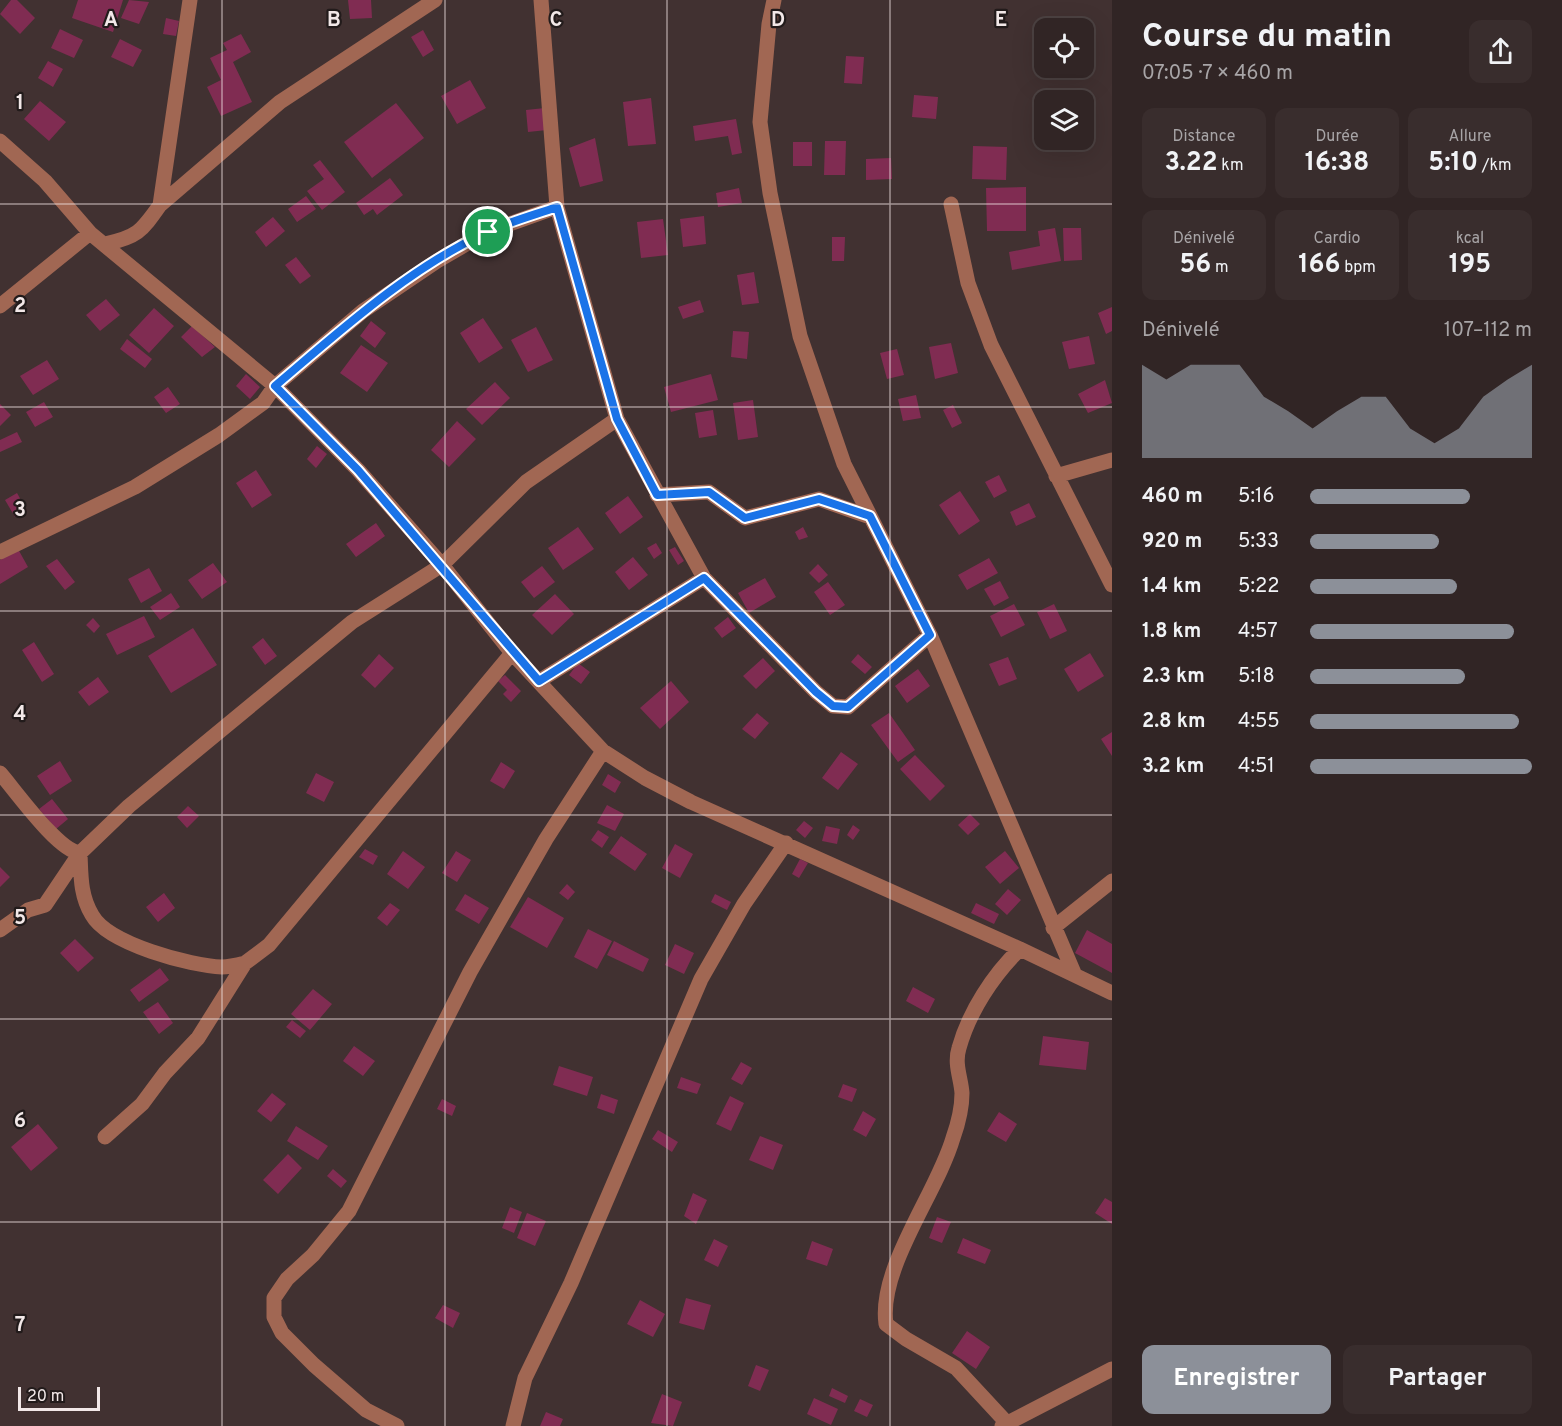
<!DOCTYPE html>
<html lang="fr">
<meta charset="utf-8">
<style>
:root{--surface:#312525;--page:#392d2d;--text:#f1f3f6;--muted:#a8a5a7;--line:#4c4242;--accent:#8c9099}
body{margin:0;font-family:Overpass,sans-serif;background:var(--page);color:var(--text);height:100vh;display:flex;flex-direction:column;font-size:22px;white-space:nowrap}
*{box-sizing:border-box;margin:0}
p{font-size:20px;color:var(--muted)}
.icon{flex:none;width:33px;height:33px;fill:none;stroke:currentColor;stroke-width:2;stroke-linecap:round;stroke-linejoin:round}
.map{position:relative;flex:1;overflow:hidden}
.details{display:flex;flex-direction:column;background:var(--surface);width:450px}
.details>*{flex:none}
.buttons{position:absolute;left:1034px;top:18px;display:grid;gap:12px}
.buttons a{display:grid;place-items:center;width:60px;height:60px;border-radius:12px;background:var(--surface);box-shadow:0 6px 24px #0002,0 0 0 2px var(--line);font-size:30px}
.scale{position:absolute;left:18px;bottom:15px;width:82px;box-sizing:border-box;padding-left:6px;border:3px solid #f2e8e8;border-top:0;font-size:16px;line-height:21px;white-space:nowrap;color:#f2e8e8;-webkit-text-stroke:4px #221b1b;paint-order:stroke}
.pin{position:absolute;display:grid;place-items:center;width:51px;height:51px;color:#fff;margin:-26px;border:3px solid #fff;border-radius:50%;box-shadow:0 2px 6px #0007}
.round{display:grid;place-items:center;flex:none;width:63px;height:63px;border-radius:12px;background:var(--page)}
.head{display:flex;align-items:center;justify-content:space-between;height:102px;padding:0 30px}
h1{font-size:33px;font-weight:700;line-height:45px}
.metrics{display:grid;grid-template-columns:repeat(3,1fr);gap:9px;height:102px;padding:6px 30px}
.metrics div{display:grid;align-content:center;border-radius:12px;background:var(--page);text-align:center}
.metrics b{font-size:26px;font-weight:700}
.metrics small{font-size:16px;font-weight:400}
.metrics p{font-size:16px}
.chart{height:168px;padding:12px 30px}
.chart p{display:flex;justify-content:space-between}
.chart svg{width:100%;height:108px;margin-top:6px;fill:var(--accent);opacity:.7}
.action{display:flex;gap:12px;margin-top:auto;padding:12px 30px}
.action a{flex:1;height:69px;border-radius:12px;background:var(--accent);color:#fff;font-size:24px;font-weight:700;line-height:69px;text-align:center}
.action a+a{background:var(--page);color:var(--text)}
ul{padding:0 30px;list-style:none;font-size:20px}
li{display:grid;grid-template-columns:96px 72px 1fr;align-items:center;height:45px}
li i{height:15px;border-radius:8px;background:var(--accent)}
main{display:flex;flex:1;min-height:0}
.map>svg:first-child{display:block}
</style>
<main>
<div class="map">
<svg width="1112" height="1426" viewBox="0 0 1112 1426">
<rect width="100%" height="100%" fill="#413131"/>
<!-- building -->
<path fill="#802c52" d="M11,0H17L35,18L20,34L0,14Z
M78,0H123L113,32L72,18Z
M129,0L149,2L139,24L121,18Z
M348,0H371L372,18L350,19Z
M166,18L179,21L176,36L163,34Z
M60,29L83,40L74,58L51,48Z
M423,30L434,50L423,57L411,37Z
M241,34L251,52L233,62L252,102L221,116L207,87L221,80L210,58L227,50L223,43Z
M120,39L142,50L133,67L111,57Z
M846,56L864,57L862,84L844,83Z
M48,61L63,69L53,87L38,78Z
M470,80L486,108L457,124L441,96Z
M914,95L938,97L936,119L912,117Z
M651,98L656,144L628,146L623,102Z
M40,101L66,122L49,141L24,119Z
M396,103L424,138L372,178L344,142Z
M545,108L547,130L528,132L526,110Z
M736,119L742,153L732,155L728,136L695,141L693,126Z
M595,138L603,181L580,187L569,148Z
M825,141H846L845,175H824Z
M793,142H812V166H793Z
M973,146L1007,147L1006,180L972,179Z
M891,158L892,179L866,180V159Z
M320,160L345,192L322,210L307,191L324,179L313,165Z
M390,178L403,195L377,215L373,209L364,215L356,203Z
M1026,187V231H987L986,188Z
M739,188L742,203L718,207L716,193Z
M306,196L316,209L297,222L288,209Z
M704,216L706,244L683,247L680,219Z
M273,217L285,231L266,247L255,232Z
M663,219L668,255L641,258L637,222Z
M1055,228L1061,261L1012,270L1009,252L1040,246L1038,231Z
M1063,228H1081L1082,260L1064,261Z
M832,237H845L844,261H832Z
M296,257L311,276L300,284L285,265Z
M754,272L759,303L742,305L737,275Z
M106,299L120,315L100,331L86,315Z
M700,300L704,312L683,319L678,307Z
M1112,307V331L1106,334L1098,313Z
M154,308L174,326L149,353L129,335Z
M483,318L503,348L479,363L460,333Z
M371,321L386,333L375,348L360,336Z
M192,326L215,347L202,357L181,337Z
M536,327L553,360L528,372L511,340Z
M733,331L749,332L747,359L731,357Z
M1089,336L1095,364L1069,369L1062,342Z
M127,339L152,359L145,368L120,349Z
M951,343L958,373L935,379L929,347Z
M361,345L388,363L367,392L340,373Z
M897,349L904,375L887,379L880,353Z
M47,360L59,379L33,395L20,376Z
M246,374L260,387L250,399L236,386Z
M711,374L718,400L671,412L664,387Z
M1105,380L1112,403L1088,413L1078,394Z
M495,382L510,398L482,425L466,409Z
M168,387L180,404L166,413L154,397Z
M916,395L921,418L903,421L898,399Z
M753,400L758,437L738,440L733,403Z
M44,402L53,417L35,427L26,412Z
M0,404L11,415L0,426Z
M953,405L962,423L952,428L943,410Z
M713,410L717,435L699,438L695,413Z
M457,421L476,439L449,467L431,450Z
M17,432L22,442L0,452V440Z
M317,446L327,454L316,468L307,459Z
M256,470L272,495L252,508L236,483Z
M999,475L1007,491L994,498L985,482Z
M960,491L980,521L959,535L939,505Z
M17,493L27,511L15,517L5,500Z
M628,496L643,517L620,534L605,513Z
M1029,503L1036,517L1016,526L1010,512Z
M376,523L385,536L356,557L346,544Z
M578,527L594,549L563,570L548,548Z
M803,527L808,537L799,540L795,532Z
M656,543L662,553L654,559L647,548Z
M675,547L684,561L678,565L669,550Z
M18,549L28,567L0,584V560Z
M633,557L648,575L629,590L615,572Z
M989,558L998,573L967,590L958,575Z
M57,559L75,582L65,590L46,566Z
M213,563L227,582L202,599L188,580Z
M818,564L828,575L819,583L809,573Z
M542,566L555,582L534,598L521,582Z
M149,568L162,591L141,603L128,579Z
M765,578L776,597L749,613L738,593Z
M1000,581L1009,598L994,606L984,589Z
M828,582L845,605L830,615L814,592Z
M171,593L180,607L160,620L150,607Z
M555,594L574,614L552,635L532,615Z
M1014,604L1025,625L1001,637L990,616Z
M1054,604L1067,631L1050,639L1037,612Z
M144,616L155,637L117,655L106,634Z
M728,617L736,628L722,638L714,628Z
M93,618L100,626L94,633L86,625Z
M193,628L217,665L171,693L148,656Z
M263,638L277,656L265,665L252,647Z
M34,642L54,674L42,682L22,650Z
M1090,653L1104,676L1078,692L1064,669Z
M379,654L394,668L375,688L361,675Z
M858,654L872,667L865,674L851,662Z
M1008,657L1017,679L999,686L989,664Z
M763,658L775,671L756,689L743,676Z
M578,663L590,672L581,684L569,675Z
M918,669L930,686L907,703L895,686Z
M505,675L521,691L511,702L503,694L507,690L498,681Z
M98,677L109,692L89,706L78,692Z
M671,681L689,702L660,729L640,708Z
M757,713L769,723L755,739L742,729Z
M889,713L915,750L898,762L871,725Z
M1112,732V756L1101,739Z
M841,752L858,764L838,790L822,778Z
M915,755L945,786L930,801L900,769Z
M60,761L72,781L50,795L37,776Z
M501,762L515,771L504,789L490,781Z
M316,773L334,782L324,802L306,793Z
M608,774L621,782L615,793L602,785Z
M52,799L68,819L56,829L39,809Z
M607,805L624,814L615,831L597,823Z
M188,806L199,816L187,828L177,817Z
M970,814L980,824L968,835L958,825Z
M804,821L813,828L805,838L796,830Z
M853,825L860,830L853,840L847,835Z
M826,826L840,829L837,844L822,841Z
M598,830L609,837L602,848L591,840Z
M621,836L647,854L635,871L609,853Z
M675,844L693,854L680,878L662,868Z
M365,849L378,856L373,865L359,857Z
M403,851L425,867L408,889L387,874Z
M456,851L471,860L457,882L442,873Z
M1005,851L1019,868L1000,884L985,867Z
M800,859L808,863L799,878L792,874Z
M0,867L10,877L0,887Z
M567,884L575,892L568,900L559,893Z
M1008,889L1021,900L1007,915L995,904Z
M164,893L175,908L158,922L146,907Z
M465,894L489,908L479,924L455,910Z
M715,894L731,902L727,910L711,902Z
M528,897L564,918L547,948L510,927Z
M390,903L400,910L387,926L377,918Z
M976,903L999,914L994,924L971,913Z
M588,929L612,941L597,969L574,957Z
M1087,930L1112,944V973L1075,953Z
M75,939L94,958L78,972L60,953Z
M614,941L649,959L643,972L607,955Z
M675,944L694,953L684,974L665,965Z
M160,968L169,980L139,1002L130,990Z
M913,987L935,999L928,1013L906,1001Z
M313,989L332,1004L310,1030L291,1014Z
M158,1002L173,1023L159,1034L143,1012Z
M292,1020L306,1031L300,1038L286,1027Z
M1043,1036L1089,1042L1086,1070L1039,1065Z
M354,1046L375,1061L363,1076L343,1061Z
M741,1062L752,1068L742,1085L731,1079Z
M559,1066L593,1077L587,1096L553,1085Z
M681,1077L701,1084L697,1094L677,1088Z
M843,1084L857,1089L852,1102L838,1097Z
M272,1093L286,1104L271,1122L257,1111Z
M601,1094L618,1100L614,1114L597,1108Z
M730,1096L744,1103L731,1131L716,1124Z
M442,1099L456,1106L452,1116L437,1109Z
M863,1111L876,1119L866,1137L853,1130Z
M999,1112L1017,1124L1006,1142L987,1131Z
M38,1124L58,1148L31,1171L11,1147Z
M296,1126L328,1146L318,1160L287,1141Z
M658,1130L678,1142L672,1152L652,1139Z
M760,1136L783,1145L773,1170L749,1160Z
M288,1154L302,1168L278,1194L263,1180Z
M333,1169L347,1181L341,1188L327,1176Z
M693,1193L707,1200L696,1224L684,1216Z
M1105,1198L1112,1202V1224L1095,1213Z
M510,1207L522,1212L514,1233L502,1228Z
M527,1213L546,1221L535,1246L517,1238Z
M937,1217L951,1222L942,1243L929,1238Z
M963,1238L991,1250L985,1264L957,1253Z
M714,1239L728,1246L718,1267L704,1260Z
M812,1241L833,1249L827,1266L806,1259Z
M686,1298L711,1305L704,1330L679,1323Z
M640,1300L665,1314L653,1337L627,1324Z
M443,1305L460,1313L453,1328L435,1318Z
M967,1331L990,1347L976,1369L952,1353Z
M756,1365L769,1370L760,1391L748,1386Z
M832,1388L848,1396L845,1403L829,1396Z
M662,1394L682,1402L673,1426L651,1423Z
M814,1398L838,1409L831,1425L807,1414Z
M860,1399L873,1405L867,1417L854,1411Z
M546,1412L563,1419L560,1426H540Z"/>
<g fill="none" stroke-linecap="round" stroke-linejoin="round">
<!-- minor -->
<path stroke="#a16753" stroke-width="15" d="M541,0L557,207L617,419L704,578L816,692L833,706L848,707L930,635
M774,0L769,24L760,122L770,193L800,336L844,464L930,635L1074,973
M0,141L45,181L90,233L275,386L358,470L442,565L512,653L603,751L645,778L691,802L1020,949L1112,993
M951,204L968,283L991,345L1112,585
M160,205L190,0
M105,244C137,237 141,232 160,205L280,102L435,0
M0,306L90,233
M1056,476L1112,460
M657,495L709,492L745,518L819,499L870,517
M0,552L135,487L219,435L263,403L275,386L363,311L437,261L487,232L557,207
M539,681L704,578
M0,773C15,790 58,851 80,853
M80,853C81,875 80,895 92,915C108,944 191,966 222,967C229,967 237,965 245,963
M1053,928L1112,881
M0,930L28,910L45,905L80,853L129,806L352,622L442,565L526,482L617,419
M105,1137L142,1104L165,1073L198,1038L245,963L269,945L512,653
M1007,1423L956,1368L906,1339L886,1324C878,1268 937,1193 953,1138C958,1124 962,1108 962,1093C961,1078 954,1064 959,1048C969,1012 993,975 1020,949
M397,1426L366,1410L314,1365L282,1333L274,1317V1298L287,1279L313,1255L349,1211L470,972L546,839L603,751
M513,1426L525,1378L571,1283L701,979L744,904L786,843
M1002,1426L1112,1369"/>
</g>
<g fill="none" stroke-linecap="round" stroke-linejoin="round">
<!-- route casing -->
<g stroke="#fff" stroke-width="12">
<path id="route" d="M557,207L617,419L657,495L709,492L745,518L819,499L870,516L930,635L848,707L833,706L816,692L704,578L539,681L358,470L275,386C341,330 408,269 487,232C509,222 534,215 557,207Z"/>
</g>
<!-- route -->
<use href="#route" stroke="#1a73e8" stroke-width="8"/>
</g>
<!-- grid -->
<path fill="none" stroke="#f2e8e8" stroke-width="1.5" stroke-opacity="0.55" d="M222,0V1426M445,0V1426M667,0V1426M890,0V1426M0,204H1112M0,407H1112M0,611H1112M0,815H1112M0,1019H1112M0,1222H1112"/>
<g font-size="20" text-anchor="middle" font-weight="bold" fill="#f2e8e8" stroke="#221b1b" stroke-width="4.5" stroke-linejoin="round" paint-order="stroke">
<text x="111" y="26">A</text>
<text x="334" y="26">B</text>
<text x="556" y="26">C</text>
<text x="778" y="26">D</text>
<text x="1001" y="26">E</text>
<text x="20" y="109">1</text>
<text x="20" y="312">2</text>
<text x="20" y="516">3</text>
<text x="20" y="720">4</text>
<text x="20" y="924">5</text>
<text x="20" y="1127">6</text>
<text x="20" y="1331">7</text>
</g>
</svg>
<div class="buttons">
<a><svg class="icon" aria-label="locate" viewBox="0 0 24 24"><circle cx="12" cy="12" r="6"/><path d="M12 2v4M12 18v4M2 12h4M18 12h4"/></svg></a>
<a><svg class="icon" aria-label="layers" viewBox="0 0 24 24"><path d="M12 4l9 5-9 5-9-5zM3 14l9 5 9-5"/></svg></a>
</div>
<div class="scale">20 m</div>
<div class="pin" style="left:488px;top:232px;background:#1e9e55"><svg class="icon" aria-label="arrive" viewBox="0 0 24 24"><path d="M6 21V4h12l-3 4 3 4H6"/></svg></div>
</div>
<section class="details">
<div class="head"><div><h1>Course du matin</h1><p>07:05 · 7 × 460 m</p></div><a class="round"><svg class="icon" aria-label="share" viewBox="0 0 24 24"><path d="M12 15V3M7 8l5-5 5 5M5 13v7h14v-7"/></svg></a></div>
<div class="metrics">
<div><p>Distance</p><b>3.22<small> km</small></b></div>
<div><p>Durée</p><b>16:38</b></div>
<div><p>Allure</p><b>5:10<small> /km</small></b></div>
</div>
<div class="metrics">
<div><p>Dénivelé</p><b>56<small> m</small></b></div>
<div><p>Cardio</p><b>166<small> bpm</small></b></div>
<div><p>kcal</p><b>195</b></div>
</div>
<div class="chart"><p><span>Dénivelé</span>107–112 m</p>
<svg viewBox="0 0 160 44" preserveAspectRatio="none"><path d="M0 44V6L10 12L20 6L30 6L40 6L50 19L60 25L70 32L80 25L90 19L100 19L110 32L120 38L130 32L140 19L150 12L160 6V44z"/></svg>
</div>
<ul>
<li><b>460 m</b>5:16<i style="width:72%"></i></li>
<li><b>920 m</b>5:33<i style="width:58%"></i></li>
<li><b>1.4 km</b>5:22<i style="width:66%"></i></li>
<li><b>1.8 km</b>4:57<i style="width:92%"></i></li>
<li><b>2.3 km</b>5:18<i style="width:70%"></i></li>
<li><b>2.8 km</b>4:55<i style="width:94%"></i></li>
<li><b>3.2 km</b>4:51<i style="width:100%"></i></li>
</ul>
<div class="action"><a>Enregistrer</a><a>Partager</a></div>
</section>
</main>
